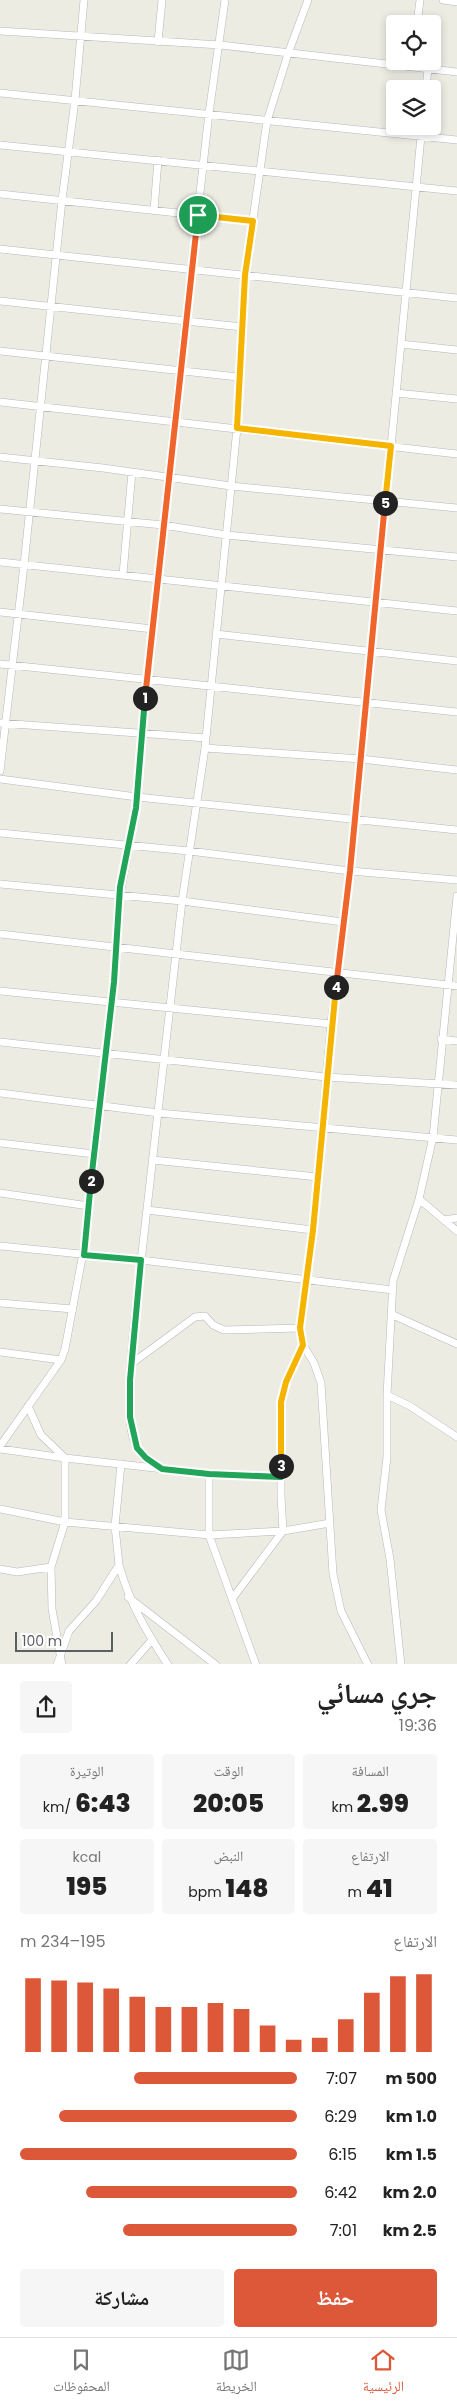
<!DOCTYPE html>
<html lang="ar">
<meta charset="utf-8">
<style>
:root{--surface:#fff;--page:#f6f6f6;--text:#222;--muted:#767676;--line:#e0e0e0;--accent:#dd5839}
body{margin:0;font-family:Poppins,"Noto Naskh Arabic",sans-serif;background:var(--page);color:var(--text);direction:rtl;height:100vh;display:flex;flex-direction:column;font-size:19px;white-space:nowrap}
*{box-sizing:border-box;margin:0}
p{font-size:16px;color:var(--muted)}
.icon{flex:none;width:28px;height:28px;fill:none;stroke:currentColor;stroke-width:2;stroke-linecap:round;stroke-linejoin:round}
.map{position:relative;height:1664px;overflow:hidden;direction:ltr}
.side{display:flex;flex-direction:column;background:var(--surface);flex:1}
.side>*{flex:none}
.buttons{position:absolute;left:386px;top:15px;display:grid;gap:10px}
.buttons a{display:grid;place-items:center;width:55px;height:55px;border-radius:5px;background:var(--surface);box-shadow:0 2px 8px #0003;font-size:25px}
.scale{position:absolute;left:15px;bottom:12px;width:98px;box-sizing:border-box;padding-left:5px;border:2px solid #5b5e63;border-top:0;font-size:14px;line-height:18px;white-space:nowrap;color:#5b5e63;-webkit-text-stroke:4px #fff;paint-order:stroke}
.pin{position:absolute;display:grid;place-items:center;width:42px;height:42px;color:#fff;margin:-21px;border:2px solid #fff;border-radius:50%;box-shadow:0 1px 5px #0007}
.km{position:absolute;width:25px;height:25px;margin:-12px;border-radius:50%;background:#222;color:#fff;font-size:14px;line-height:25px;text-align:center}
.round{display:grid;place-items:center;flex:none;width:52px;height:52px;border-radius:5px;background:var(--page)}
.summary{display:flex;align-items:center;justify-content:space-between;height:85px;padding:0 20px}
h1{font-size:28px;font-weight:800;line-height:38px}
.stats{display:grid;grid-template-columns:repeat(3,1fr);gap:8px;height:85px;padding:5px 20px}
.stats div{display:grid;align-content:center;border-radius:5px;background:var(--page);text-align:center}
.stats b{font-size:25px;font-weight:800}
.stats small{font-size:14px;font-weight:400}
.stats p{font-size:14px}
.chart{height:140px;padding:10px 20px}
.chart p{display:flex;justify-content:space-between}
.chart svg{width:100%;height:90px;margin-top:5px;stroke:var(--accent);stroke-width:6}
.action{display:flex;gap:10px;margin-top:auto;padding:10px 20px}
.action a{flex:1;height:58px;border-radius:5px;background:var(--accent);color:#fff;font-size:20px;font-weight:800;line-height:58px;text-align:center}
.action a+a{background:var(--page);color:var(--text)}
ul{padding:0 20px;list-style:none;font-size:16px}
li{display:grid;grid-template-columns:80px 60px 1fr;align-items:center;height:38px}
li i{height:12px;border-radius:6px;background:var(--accent)}
.tab-bar{display:flex;justify-content:space-around;align-items:center;height:70px;border-top:1px solid var(--line);background:var(--surface);font-size:14px;color:var(--muted)}
.tab-bar a{display:grid;justify-items:center;gap:2px}
.tab-bar .on{color:var(--accent)}
.map>svg:first-child{display:block}
</style>
<div class="map">
<svg width="457" height="1665" viewBox="0 0 457 1665">
<rect width="100%" height="100%" fill="#edece3"/>
<g fill="none" stroke-linecap="round" stroke-linejoin="round">
<!-- street casing -->
<g stroke="#b5b8bc" stroke-width="8">
<path id="street" d="M443,0L457,2
M417,24L420,0
M0,31L220,45L457,72
M158,42L162,0
M426,89L428,68
M0,93L457,140
M0,145L457,191
M0,194L253,221
M154,210L158,160
M0,249L457,298
M0,301L242,327
M401,344L457,350
M0,351L238,377
M396,393L457,399
M0,402L457,454
M0,457L103,468L231,486L457,508
M0,509L163,525L226,535L457,557
M0,562L457,611
M123,574L132,472
M0,612L153,629
M216,634L457,661
M0,664L457,712
M0,723L206,738
M205,748L361,759L457,770
M0,771L24,565L62,200L75,100L84,0
M0,779L137,797L457,830
M0,833L189,851L350,871L457,880
M0,884L182,901L343,922
M0,934L457,986
M0,991L331,1024
M441,1039L457,1041
M0,1042L326,1077L457,1085
M0,1093L159,1113L457,1140
M0,1143L94,1154
M153,1160L318,1177
M0,1193L89,1206
M419,1199L457,1231
M147,1210L313,1230
M444,1220L457,1218
M0,1246L141,1260L393,1290
M0,1303L73,1309
M393,1315L457,1344
M0,1352L61,1360
M131,1364L195,1317L205,1316L213,1325L224,1330L300,1328
M387,1395L410,1406L457,1437
M28,1406L41,1435L65,1458V1522L51,1567L52,1609L62,1665
M0,1446L61,1360L65,1349L86,1237L114,981L120,895L136,808L147,678L180,370L209,113L225,0
M0,1449L65,1458L209,1474L281,1477
M162,1469C153,1463 144,1458 138,1449C122,1426 132,1352 134,1323L182,901L205,748L237,428L245,275L267,121L289,51L308,0
M209,1474V1535L256,1665
M0,1509L65,1522L209,1535L283,1531L330,1523
M119,1565C130,1604 146,1631 168,1665
M0,1569L17,1572L51,1567
M128,1597L216,1665
M232,1599L283,1531L281,1496V1402L286,1383L303,1345
M57,1665L69,1631L96,1601L119,1565L115,1526L121,1464
M130,1665L152,1640
M368,1665L341,1611L333,1574L321,1383L314,1363L303,1345L300,1328L313,1230L331,1024L350,871L422,126
M401,1665L390,1559L381,1510L387,1457V1395L393,1281L419,1199L433,1137L457,896"/>
</g>
<!-- street -->
<use href="#street" stroke="#fff" stroke-width="7"/>
</g>
<g fill="none" stroke-linecap="round" stroke-linejoin="round">
<!-- split-1 casing -->
<g stroke="#fff" stroke-width="10">
<path id="split-1" d="M145,698L198,215"/>
</g>
<!-- split-2 casing -->
<g stroke="#fff" stroke-width="10">
<path id="split-2" d="M91,1181L114,982L120,887L136,808L145,698"/>
</g>
<!-- split-3 casing -->
<g stroke="#fff" stroke-width="10">
<path id="split-3" d="M91,1181L84,1255L141,1260L130,1380V1417L137,1448L146,1458L162,1469L209,1474L281,1477V1466"/>
</g>
<!-- split-4 casing -->
<g stroke="#fff" stroke-width="10">
<path id="split-4" d="M281,1466V1402L286,1382L303,1345L300,1328L313,1230L336,987"/>
</g>
<!-- split-5 casing -->
<g stroke="#fff" stroke-width="10">
<path id="split-5" d="M336,987L350,871L385,503"/>
</g>
<!-- split-6 casing -->
<g stroke="#fff" stroke-width="10">
<path id="split-6" d="M198,215L253,221L245,275L237,428L391,446L385,503"/>
</g>
<!-- split-1 -->
<use href="#split-1" stroke="#f0652b" stroke-width="6"/>
<!-- split-2 -->
<use href="#split-2" stroke="#22a559" stroke-width="6"/>
<!-- split-3 -->
<use href="#split-3" stroke="#22a559" stroke-width="6"/>
<!-- split-4 -->
<use href="#split-4" stroke="#f5b400" stroke-width="6"/>
<!-- split-5 -->
<use href="#split-5" stroke="#f0652b" stroke-width="6"/>
<!-- split-6 -->
<use href="#split-6" stroke="#f5b400" stroke-width="6"/>
</g>
</svg>
<div class="buttons">
<a><svg class="icon" aria-label="locate" viewBox="0 0 24 24"><circle cx="12" cy="12" r="6"/><path d="M12 2v4M12 18v4M2 12h4M18 12h4"/></svg></a>
<a><svg class="icon" aria-label="layers" viewBox="0 0 24 24"><path d="M12 4l9 5-9 5-9-5zM3 14l9 5 9-5"/></svg></a>
</div>
<div class="scale">100 m</div>
<div class="pin" style="left:198px;top:215px;background:#1e9e55"><svg class="icon" aria-label="arrive" viewBox="0 0 24 24"><path d="M6 21V4h12l-3 4 3 4H6"/></svg></div>
<b class="km" style="left:145px;top:698px">1</b>
<b class="km" style="left:91px;top:1181px">2</b>
<b class="km" style="left:281px;top:1466px">3</b>
<b class="km" style="left:336px;top:987px">4</b>
<b class="km" style="left:385px;top:503px">5</b>
</div>
<section class="side">
<div class="summary"><div><h1>جري مسائي</h1><p>19:36</p></div><a class="round"><svg class="icon" aria-label="share" viewBox="0 0 24 24"><path d="M12 15V3M7 8l5-5 5 5M5 13v7h14v-7"/></svg></a></div>
<div class="stats">
<div><p>المسافة</p><b>2.99<small> km</small></b></div>
<div><p>الوقت</p><b>20:05</b></div>
<div><p>الوتيرة</p><b>6:43<small> /km</small></b></div>
</div>
<div class="stats">
<div><p>الارتفاع</p><b>41<small> m</small></b></div>
<div><p>النبض</p><b>148<small> bpm</small></b></div>
<div><p>kcal</p><b>195</b></div>
</div>
<div class="chart"><p><span>الارتفاع</span>195–234 m</p>
<svg viewBox="0 0 160 44" preserveAspectRatio="none"><path d="M5 44V8M15 44V9M25 44V10M35 44V13M45 44V17M55 44V22M65 44V22M75 44V20M85 44V23M95 44V31M105 44V38M115 44V37M125 44V28M135 44V15M145 44V7M155 44V6"/></svg>
</div>
<ul>
<li><b>500 m</b>7:07<i style="width:59%"></i></li>
<li><b>1.0 km</b>6:29<i style="width:86%"></i></li>
<li><b>1.5 km</b>6:15<i style="width:100%"></i></li>
<li><b>2.0 km</b>6:42<i style="width:76%"></i></li>
<li><b>2.5 km</b>7:01<i style="width:63%"></i></li>
</ul>
<div class="action"><a>حفظ</a><a>مشاركة</a></div>
</section>
<nav class="tab-bar">
<a class="on"><svg class="icon" aria-label="home" viewBox="0 0 24 24"><path d="M3 11l9-7 9 7M6 9v11h12V9"/></svg>الرئيسية</a>
<a><svg class="icon" aria-label="map" viewBox="0 0 24 24"><path d="M3 6l6-2 6 2 6-2v14l-6 2-6-2-6 2zM9 4v14M15 6v14"/></svg>الخريطة</a>
<a><svg class="icon" aria-label="saved" viewBox="0 0 24 24"><path d="M7 4h10v16l-5-4-5 4z"/></svg>المحفوظات</a>
</nav>
